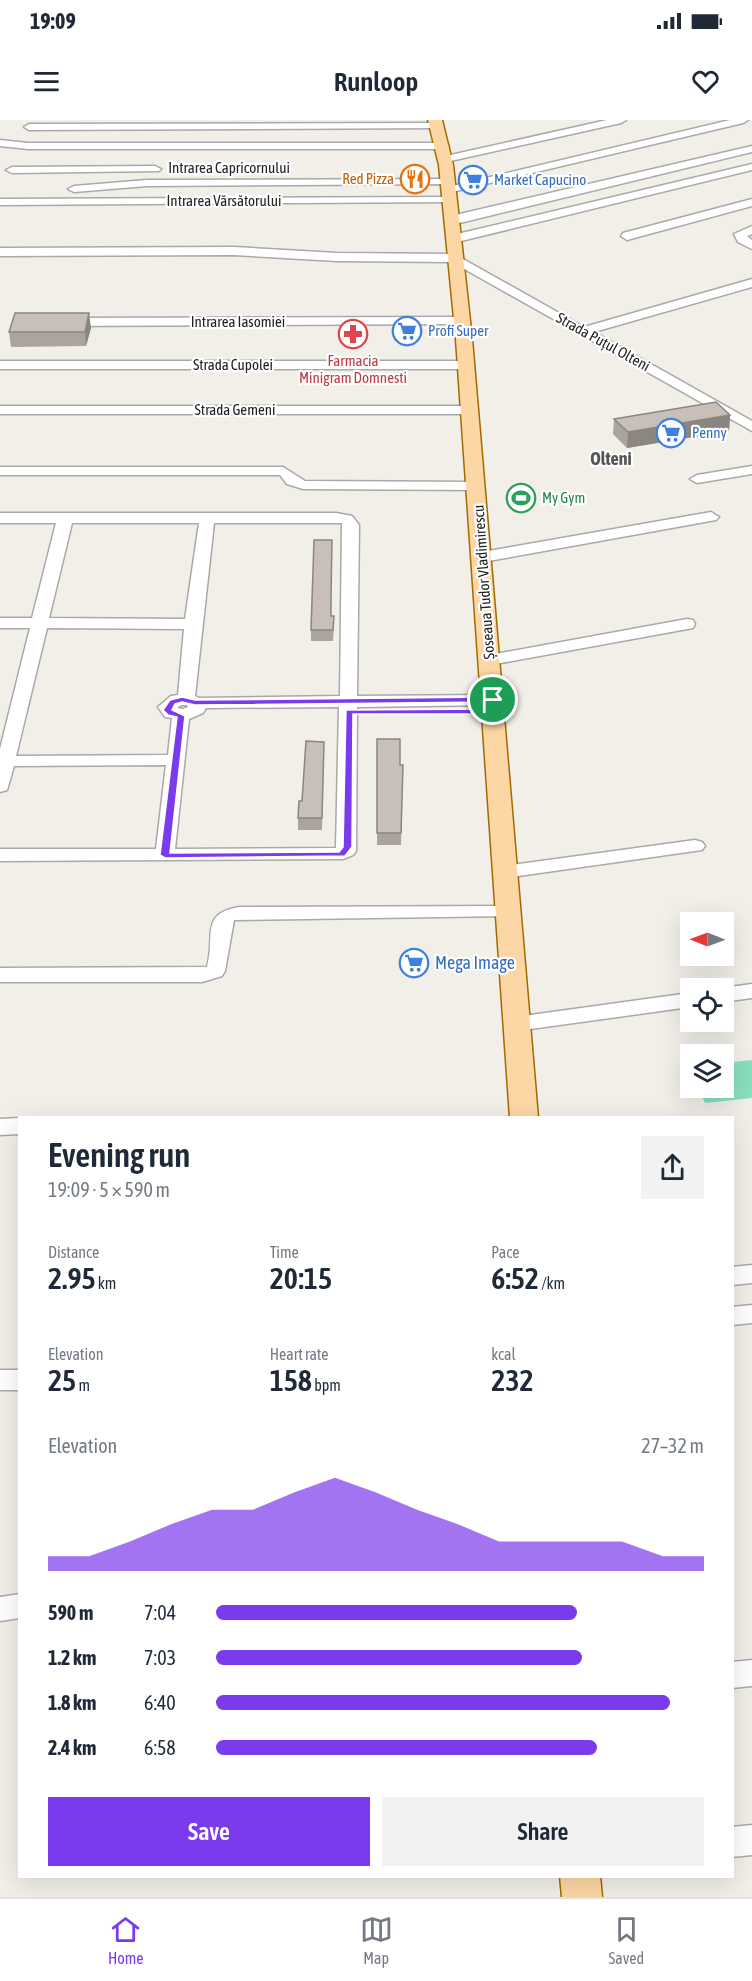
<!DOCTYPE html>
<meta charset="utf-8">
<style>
:root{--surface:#fff;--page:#f2f2f3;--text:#1f2937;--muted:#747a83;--line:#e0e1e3;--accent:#7c3aed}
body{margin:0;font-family:"Asap Condensed",sans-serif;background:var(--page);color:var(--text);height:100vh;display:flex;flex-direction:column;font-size:22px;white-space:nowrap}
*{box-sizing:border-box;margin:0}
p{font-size:20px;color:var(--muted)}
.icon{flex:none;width:33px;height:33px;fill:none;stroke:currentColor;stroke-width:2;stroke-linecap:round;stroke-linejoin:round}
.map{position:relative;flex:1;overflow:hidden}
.panel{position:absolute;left:18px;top:996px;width:716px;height:762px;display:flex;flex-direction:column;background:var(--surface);border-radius:0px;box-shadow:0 6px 24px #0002}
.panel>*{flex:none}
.needle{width:39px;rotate:271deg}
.controls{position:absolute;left:680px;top:792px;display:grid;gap:12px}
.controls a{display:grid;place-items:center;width:54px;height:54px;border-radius:0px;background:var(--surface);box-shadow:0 6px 24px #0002;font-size:30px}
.pin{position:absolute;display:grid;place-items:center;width:51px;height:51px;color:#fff;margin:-26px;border:3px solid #fff;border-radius:50%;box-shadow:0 2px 6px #0007}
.round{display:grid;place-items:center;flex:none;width:63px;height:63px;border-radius:0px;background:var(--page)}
.overview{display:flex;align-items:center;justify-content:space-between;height:102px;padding:0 30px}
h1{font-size:33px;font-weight:600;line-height:45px}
.metrics{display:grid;grid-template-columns:repeat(3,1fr);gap:9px;height:102px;padding:6px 30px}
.metrics div{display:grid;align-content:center}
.metrics b{font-size:30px;font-weight:600}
.metrics small{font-size:16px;font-weight:400}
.metrics p{font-size:16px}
.chart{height:168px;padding:12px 30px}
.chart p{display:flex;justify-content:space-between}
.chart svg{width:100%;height:108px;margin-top:6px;fill:var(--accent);opacity:.7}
.button{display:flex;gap:12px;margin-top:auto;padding:12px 30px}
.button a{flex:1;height:69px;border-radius:0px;background:var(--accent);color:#fff;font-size:24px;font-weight:600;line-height:69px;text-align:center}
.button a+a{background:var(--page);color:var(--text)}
ul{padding:0 30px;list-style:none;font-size:20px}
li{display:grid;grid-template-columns:96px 72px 1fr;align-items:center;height:45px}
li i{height:15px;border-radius:8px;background:var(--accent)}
.status{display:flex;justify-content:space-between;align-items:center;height:42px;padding:0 30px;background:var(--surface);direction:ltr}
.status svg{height:16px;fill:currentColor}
header{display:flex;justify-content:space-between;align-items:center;height:78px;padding:0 30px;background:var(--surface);font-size:27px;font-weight:600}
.tab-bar{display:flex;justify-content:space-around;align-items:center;height:84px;border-top:2px solid var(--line);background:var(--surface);font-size:16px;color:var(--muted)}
.tab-bar a{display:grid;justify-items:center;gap:3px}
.tab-bar .current{color:var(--accent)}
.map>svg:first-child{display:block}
</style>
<div class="status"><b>19:09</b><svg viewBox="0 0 49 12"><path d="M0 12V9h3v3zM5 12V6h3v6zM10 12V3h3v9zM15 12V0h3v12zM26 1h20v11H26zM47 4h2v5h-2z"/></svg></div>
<header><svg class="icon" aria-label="menu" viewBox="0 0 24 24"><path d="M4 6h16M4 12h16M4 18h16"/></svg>Runloop<svg class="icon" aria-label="heart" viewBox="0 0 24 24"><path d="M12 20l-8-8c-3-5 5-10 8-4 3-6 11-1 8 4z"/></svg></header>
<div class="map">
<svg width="752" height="1777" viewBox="0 0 752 1777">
<rect width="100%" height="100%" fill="#f2efe9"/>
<!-- pitch -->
<path fill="#88e0be" d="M752,940V978L705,983L698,968H723V943Z"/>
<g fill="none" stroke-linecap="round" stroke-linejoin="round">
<!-- minor casing -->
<g stroke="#a9a9a9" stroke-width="3">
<path id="minor" d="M607,0H626L621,3L446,42L440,39L446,36Z
M730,0H748L743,3L448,73L442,70L448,67Z
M438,3L443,6L442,8L29,10L24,7L29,4Z
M0,20L28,23H444L449,26L444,29H28L0,26Z
M752,26V32L464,102L451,104L445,100L451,96Z
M752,44V50L453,123L447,119L453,115Z
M155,46L161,49L159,51L12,53L6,50L12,47Z
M448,59L454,62L452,64L147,66L74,72L68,69L74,66L147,60Z
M449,77L453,78V82L0,85V79Z
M752,79V86L627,120L621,116L623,113Z
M752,106V114L747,116L752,120V129L738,122L734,114Z
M234,127L337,133L454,134L584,207L752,159V167L594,212L752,301V311L452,142L337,141L234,135L0,136V128Z
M462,197L468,201L467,204L62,206L56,202L62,198Z
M0,241H466L473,245L466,249H0Z
M0,286H471L478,290L471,294H0Z
M752,346V354L697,363L690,359L697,355Z
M0,347H283L305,361L477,362L484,366L477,370L303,369L287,364L280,355H0Z
M711,392L719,397L716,400L483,442L475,437L483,432Z
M0,393H336L352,396L359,405L357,576L493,575L499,576L502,580L499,584L493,585L357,587L356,731L353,735L343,739L0,741V729H156L166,645L14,646L7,670L0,672V629L30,508H0V498H32L56,403H0ZM72,403H199L185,499L49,498ZM214,403H342L340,576L199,578L195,576ZM47,508L184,509L178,575L171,576L158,587L165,597L172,598L168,635L16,636ZM181,585H187L188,587L183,589L177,588ZM339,587L336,728L175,729L189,599L203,593L206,588Z
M687,499L693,500L695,504L693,508L490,545L484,544L482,540L484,536L490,535Z
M695,720L702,722L705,726L702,730L505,758L498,756L495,752L498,748L505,746Z
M507,786L514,788L517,792L514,796L234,800L225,851L222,856L202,862H0V848L207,847C216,816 199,794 239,787Z
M752,864V878L723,882L722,868Z
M690,873V887L516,911L509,909L505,904L509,899L516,897Z
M20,998V1014L0,1015V999Z
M752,1145V1163L732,1165V1147Z
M752,1185V1203L732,1205V1187Z
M0,1250H20V1270H0Z
M20,1474V1498L0,1501V1477Z
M752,1540V1566L732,1568V1542Z
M752,1705V1735L732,1737V1707Z"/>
</g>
<!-- major casing -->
<g stroke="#a06b00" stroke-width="3">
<path id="major" d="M428,0H442L453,45L472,219L538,998H510L456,219L439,45Z
M560,1756H600L602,1777H562Z"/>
</g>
<!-- minor -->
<use href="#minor" fill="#fff" fill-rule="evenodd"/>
<!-- major -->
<use href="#major" fill="#fcd6a4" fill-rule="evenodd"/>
</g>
<!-- wall -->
<path fill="#aba49e" d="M91,208L86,226L11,227L9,212Z
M730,295L729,311L627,328L613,314L614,299Z
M332,420L331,485V496L334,507L333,521H311V510Z
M377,619L400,645H403L401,725H377Z
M324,622L322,710H298V698L302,681Z"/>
<!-- shaded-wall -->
<path fill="#8b8681" d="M89,193L91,208L86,226L85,212Z
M730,295L729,311L627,328L628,312Z"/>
<!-- building -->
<path fill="#c7bfb8" stroke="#8b8681" stroke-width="1.5" d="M15,193H89L85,212H9Z
M716,282L730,295L628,312L614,299Z
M314,420H332L331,477V496H334L333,510H311Z
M377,619H400V645H403L401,713H377Z
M306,621L324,622L322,698H298L299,681H302Z"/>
<!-- route -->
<path fill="#7c3aed" stroke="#fff" stroke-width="1.5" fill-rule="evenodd" d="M182,577L195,580L493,577L497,580V591L493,594H353L352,727L345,736L165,738L160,735L177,597L168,595L163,590L170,580ZM182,582L195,585L489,582V589L346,590L343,727L339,732L170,733L185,596L172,590L175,584Z"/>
<!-- icons -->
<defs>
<g id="restaurant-ring" transform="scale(1.5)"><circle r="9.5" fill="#fff" stroke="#e8710a" stroke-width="1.5"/><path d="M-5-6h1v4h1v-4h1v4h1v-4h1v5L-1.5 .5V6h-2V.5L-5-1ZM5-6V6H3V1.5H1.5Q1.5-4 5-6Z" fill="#e8710a"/></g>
<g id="supermarket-ring" transform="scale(1.5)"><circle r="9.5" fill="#fff" stroke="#3f7fe0" stroke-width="1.5"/><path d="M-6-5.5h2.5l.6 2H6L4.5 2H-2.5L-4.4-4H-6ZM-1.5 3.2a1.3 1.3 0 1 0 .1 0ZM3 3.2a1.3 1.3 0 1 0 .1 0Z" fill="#3f7fe0"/></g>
<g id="pharmacy-ring" transform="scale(1.5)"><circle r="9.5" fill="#fff" stroke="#e0444e" stroke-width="1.5"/><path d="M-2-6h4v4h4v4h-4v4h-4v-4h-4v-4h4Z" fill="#e0444e"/></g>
<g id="stadium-ring" transform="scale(1.5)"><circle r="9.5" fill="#fff" stroke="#2e9e5b" stroke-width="1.5"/><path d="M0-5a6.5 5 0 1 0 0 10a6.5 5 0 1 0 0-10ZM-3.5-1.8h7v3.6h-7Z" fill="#2e9e5b"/></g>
</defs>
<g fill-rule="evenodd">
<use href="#restaurant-ring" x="415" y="59"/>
<use href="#supermarket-ring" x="473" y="60"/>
<use href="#supermarket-ring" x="407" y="211"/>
<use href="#pharmacy-ring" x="353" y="214"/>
<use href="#supermarket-ring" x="671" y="313"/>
<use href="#stadium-ring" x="521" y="378"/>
<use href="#supermarket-ring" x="414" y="843"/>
</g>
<g text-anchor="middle" stroke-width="4.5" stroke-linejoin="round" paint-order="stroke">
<!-- far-street labels -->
<g font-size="15" fill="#222" stroke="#fff">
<text x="229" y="53">Intrarea Capricornului</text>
<text x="224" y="86">Intrarea Vărsătorului</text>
<text x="238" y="207">Intrarea Iasomiei</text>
<text transform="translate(603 222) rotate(29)" y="5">Strada Puțul Olteni</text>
<text x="233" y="250">Strada Cupolei</text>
<text x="235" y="295">Strada Gemeni</text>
<text transform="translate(484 462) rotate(-94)" y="5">Șoseaua Tudor Vladimirescu</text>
</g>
<!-- far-food labels -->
<g font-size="15" fill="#c56008" stroke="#fff" text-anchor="end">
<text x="394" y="64">Red Pizza</text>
</g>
<!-- far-shop labels -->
<g font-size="15" fill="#366cbe" stroke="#fff" text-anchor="start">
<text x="494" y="65">Market Capucino</text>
<text x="428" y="216">Profi Super</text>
<text x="692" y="318">Penny</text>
</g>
<!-- far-health labels -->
<g font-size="15" fill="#be3a42" stroke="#fff">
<text x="353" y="246">Farmacia<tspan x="353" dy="17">Minigram Domnesti</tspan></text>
</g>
<!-- far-leisure labels -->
<g font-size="15" fill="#27864d" stroke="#fff" text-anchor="start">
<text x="542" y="383">My Gym</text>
</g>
<!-- far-quarter labels -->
<g font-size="18" font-weight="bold" fill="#555" stroke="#fff">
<text x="611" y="345">Olteni</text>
</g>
<!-- shop labels -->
<g font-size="18" fill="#366cbe" stroke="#fff" text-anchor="start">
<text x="435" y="849">Mega Image</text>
</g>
</g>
</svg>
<div class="controls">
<a><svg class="needle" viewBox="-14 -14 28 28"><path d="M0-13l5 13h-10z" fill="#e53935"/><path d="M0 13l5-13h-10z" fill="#747a83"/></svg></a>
<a><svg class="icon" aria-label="locate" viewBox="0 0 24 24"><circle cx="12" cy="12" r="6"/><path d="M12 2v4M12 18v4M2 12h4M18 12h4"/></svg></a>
<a><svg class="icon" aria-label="layers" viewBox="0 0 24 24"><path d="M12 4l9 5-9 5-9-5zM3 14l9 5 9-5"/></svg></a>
</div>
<div class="pin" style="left:493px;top:580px;background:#1e9e55"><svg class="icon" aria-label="arrive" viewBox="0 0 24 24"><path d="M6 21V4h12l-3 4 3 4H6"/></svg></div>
<section class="panel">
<div class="overview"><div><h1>Evening run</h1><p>19:09 · 5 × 590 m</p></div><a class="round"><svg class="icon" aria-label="share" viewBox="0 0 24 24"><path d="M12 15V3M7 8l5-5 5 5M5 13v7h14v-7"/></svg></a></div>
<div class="metrics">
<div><p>Distance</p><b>2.95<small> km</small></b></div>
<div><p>Time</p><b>20:15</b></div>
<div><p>Pace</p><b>6:52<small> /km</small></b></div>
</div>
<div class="metrics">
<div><p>Elevation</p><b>25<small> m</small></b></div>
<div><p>Heart rate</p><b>158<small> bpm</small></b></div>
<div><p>kcal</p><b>232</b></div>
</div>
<div class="chart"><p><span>Elevation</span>27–32 m</p>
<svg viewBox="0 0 160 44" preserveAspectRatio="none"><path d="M0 44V38L10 38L20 32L30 25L40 19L50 19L60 12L70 6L80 12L90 19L100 25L110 32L120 32L130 32L140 32L150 38L160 38V44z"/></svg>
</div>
<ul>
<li><b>590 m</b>7:04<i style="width:74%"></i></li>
<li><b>1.2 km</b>7:03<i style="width:75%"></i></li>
<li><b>1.8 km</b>6:40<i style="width:93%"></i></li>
<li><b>2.4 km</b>6:58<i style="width:78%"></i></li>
</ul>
<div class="button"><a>Save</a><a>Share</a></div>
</section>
</div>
<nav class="tab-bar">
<a class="current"><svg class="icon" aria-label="home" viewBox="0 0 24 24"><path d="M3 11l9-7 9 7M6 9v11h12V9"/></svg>Home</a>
<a><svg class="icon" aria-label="map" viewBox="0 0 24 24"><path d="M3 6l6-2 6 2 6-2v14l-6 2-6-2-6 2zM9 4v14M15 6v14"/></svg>Map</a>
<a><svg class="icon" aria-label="saved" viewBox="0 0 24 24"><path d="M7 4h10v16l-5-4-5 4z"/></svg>Saved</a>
</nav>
